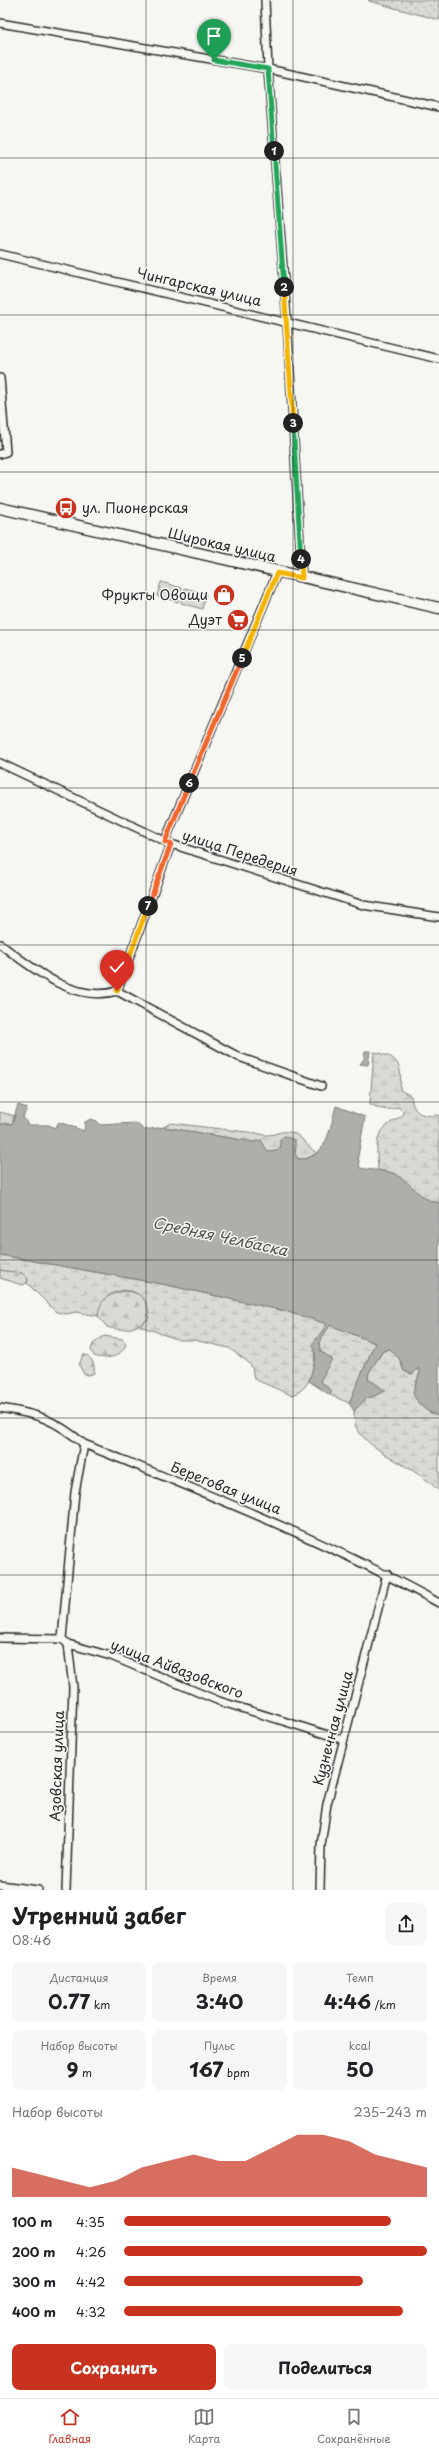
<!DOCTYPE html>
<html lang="ru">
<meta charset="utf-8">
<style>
:root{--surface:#fff;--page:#f6f6f6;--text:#202124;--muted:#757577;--line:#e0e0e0;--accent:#c8321e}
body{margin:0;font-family:"Playpen Sans",sans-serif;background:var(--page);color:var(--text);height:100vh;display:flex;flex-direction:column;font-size:15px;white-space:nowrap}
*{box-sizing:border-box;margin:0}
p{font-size:13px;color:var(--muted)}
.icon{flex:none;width:22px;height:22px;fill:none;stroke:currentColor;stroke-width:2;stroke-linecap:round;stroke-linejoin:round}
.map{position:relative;height:1890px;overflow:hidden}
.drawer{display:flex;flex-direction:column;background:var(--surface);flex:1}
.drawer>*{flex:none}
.pin{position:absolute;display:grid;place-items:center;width:34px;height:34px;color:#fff;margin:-41px -17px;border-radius:50% 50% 50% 0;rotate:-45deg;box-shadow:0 0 4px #0007}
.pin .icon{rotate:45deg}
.km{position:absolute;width:20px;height:20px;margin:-10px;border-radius:50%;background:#222;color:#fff;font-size:11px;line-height:20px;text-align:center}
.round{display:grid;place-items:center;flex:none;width:42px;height:42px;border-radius:8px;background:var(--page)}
.summary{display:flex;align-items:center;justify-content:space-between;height:68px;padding:0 12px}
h1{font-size:22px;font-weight:700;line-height:30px}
.figures{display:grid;grid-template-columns:repeat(3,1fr);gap:6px;height:68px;padding:4px 12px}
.figures div{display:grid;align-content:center;border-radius:8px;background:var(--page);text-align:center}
.figures b{font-size:20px;font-weight:700}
.figures small{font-size:11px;font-weight:400}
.figures p{font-size:11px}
.chart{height:112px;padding:8px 12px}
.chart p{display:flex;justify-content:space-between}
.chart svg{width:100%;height:72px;margin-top:4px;fill:var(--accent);opacity:.7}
.primary-button{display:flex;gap:8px;margin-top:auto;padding:8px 12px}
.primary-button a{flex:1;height:46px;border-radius:8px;background:var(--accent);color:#fff;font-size:16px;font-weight:700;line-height:46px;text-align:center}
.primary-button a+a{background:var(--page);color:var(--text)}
ul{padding:0 12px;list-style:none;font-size:13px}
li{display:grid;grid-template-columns:64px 48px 1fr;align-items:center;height:30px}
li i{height:10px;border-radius:5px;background:var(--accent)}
.tabs{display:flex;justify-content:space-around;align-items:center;height:56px;border-top:1px solid var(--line);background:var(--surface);font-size:11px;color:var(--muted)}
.tabs a{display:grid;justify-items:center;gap:2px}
.tabs .selected{color:var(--accent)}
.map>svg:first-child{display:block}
</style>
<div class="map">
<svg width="439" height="1890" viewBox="0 0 439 1890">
<defs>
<pattern id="grass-dots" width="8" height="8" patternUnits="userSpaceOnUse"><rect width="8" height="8" fill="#d9d9d5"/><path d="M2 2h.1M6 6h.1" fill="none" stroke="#babab7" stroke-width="1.8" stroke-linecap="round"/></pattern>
<pattern id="forest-firs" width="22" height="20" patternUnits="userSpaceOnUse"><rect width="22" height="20" fill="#d9d9d5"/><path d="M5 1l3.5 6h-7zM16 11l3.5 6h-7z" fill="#babab7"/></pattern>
<pattern id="wetland-marsh" width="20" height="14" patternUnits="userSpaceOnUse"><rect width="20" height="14" fill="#d9d9d5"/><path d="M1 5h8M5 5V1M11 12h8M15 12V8" fill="none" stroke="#babab7"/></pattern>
</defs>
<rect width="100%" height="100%" fill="#f6f6f2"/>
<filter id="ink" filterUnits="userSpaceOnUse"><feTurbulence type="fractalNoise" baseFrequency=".025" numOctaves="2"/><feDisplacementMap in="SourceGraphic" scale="8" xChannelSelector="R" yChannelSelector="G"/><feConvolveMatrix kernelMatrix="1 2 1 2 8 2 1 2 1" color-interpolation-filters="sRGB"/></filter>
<g filter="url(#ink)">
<!-- grass -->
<path fill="url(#grass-dots)" stroke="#828280" d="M368,0H439V20L369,1Z"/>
<!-- forest -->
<path fill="url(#forest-firs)" stroke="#828280" d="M0,1270L22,1273L28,1279L27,1283L22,1285L0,1278Z
M124,1291C142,1292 149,1300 149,1318C136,1329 124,1332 107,1327L98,1316C98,1298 109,1295 124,1291Z
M104,1336L123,1339L126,1344C121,1358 106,1360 94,1356L91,1350L93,1344Z
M83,1355H87C93,1360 95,1365 94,1373L89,1375L84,1374L79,1365Z"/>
<!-- wetland -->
<path fill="url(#wetland-marsh)" stroke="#828280" d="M374,1052C400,1057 402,1065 400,1090L411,1096C413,1114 422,1117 439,1115V1203C411,1199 409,1173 378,1170C376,1139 374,1131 402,1116L403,1111L398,1107C386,1112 381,1109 370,1104Z
M0,1112L15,1116L12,1124H0Z
M170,1123L256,1133C274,1139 276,1130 290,1132C303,1135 306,1147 317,1153L306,1159H298L295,1154L296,1147L280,1140L281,1147L277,1151L267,1152L261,1140L254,1142L164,1127Z
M0,1255L162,1284L285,1311L327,1324L313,1345C318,1362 311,1391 291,1395L254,1379L252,1367L248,1362L229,1348L194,1340H179L140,1326L149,1318C149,1278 99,1285 98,1316L76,1312L66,1314L56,1312L27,1283L28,1279L22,1273L0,1270Z
M330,1325L375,1343L349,1403L330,1395L331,1391L320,1381L321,1375L332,1359L320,1351L319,1342Z
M390,1349L399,1358L404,1371L412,1374L419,1368L420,1372L413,1392L430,1413L439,1416V1491C418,1468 370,1452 357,1429C354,1425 354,1417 354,1411L366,1399L385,1391L368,1379L369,1372L383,1351Z"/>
<!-- garden -->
<path fill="#d9d9d5" stroke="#828280" d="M161,582L182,588L178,602L157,596Z
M185,588L206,594L202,609L181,603Z"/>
<!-- water -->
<path fill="#aeaeab" stroke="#7a7a78" d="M365,1051H370L368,1065L360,1064L364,1059Z
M18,1105L27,1108L23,1117L28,1125H49L55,1128L59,1122L84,1131L85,1122L91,1119L97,1121L100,1125L136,1123L144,1130L164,1127L254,1142L261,1140L268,1152L277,1151L281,1147L280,1140L284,1136L295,1140V1154L298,1159C327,1161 330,1127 336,1106L365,1117L358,1156L360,1168C373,1171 386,1169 397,1175C413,1184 419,1200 439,1203V1416C426,1412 417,1405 413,1392L420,1372L419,1368L412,1374L404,1371L399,1358L390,1349L383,1351L369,1372L368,1379L386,1391L366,1399L354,1411L349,1403L375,1343L330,1325L319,1342L320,1351L332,1359L320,1381L332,1391L330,1395L309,1381L316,1356L312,1345L327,1324L285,1311L162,1284L0,1255V1124H12Z"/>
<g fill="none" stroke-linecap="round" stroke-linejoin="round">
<!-- street casing -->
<g stroke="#2b2b2b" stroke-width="10">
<path id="street" d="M265,0L268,69L287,321L302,578
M0,23L268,69L439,107
M0,254L439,359
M0,378L6,452L0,454
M0,763L171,844L363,905L439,917
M165,841L277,573
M0,944C32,968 75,1004 117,991L239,1057L321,1086
M117,991L171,844
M0,1408C38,1414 54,1419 84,1444C204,1493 325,1540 439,1603
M0,1638L62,1639L68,1644L111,1656L219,1701L344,1740
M62,1639L75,1492L84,1444
M0,1885L38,1890
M66,1890L73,1687L68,1644
M320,1890L321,1845L327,1804L387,1574"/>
</g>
<!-- secondary casing -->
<g stroke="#2b2b2b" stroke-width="13">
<path id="secondary" d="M0,508L439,608"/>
</g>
<!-- street -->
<use href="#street" stroke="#f6f6f2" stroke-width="7"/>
<!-- secondary -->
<use href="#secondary" stroke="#f6f6f2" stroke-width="10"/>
</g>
</g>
<g fill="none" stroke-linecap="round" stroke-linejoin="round" filter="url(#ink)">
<!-- split-1 casing -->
<g stroke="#fff" stroke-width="8">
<path id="split-1" d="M214,60L268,69L274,151"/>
</g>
<!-- split-2 casing -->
<g stroke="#fff" stroke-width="8">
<path id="split-2" d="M274,151L284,287"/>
</g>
<!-- split-3 casing -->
<g stroke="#fff" stroke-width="8">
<path id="split-3" d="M284,287L293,423"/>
</g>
<!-- split-4 casing -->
<g stroke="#fff" stroke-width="8">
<path id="split-4" d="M293,423L301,559"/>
</g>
<!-- split-5 casing -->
<g stroke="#fff" stroke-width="8">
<path id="split-5" d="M242,658L277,573L302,578L301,559"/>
</g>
<!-- split-6 casing -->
<g stroke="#fff" stroke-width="8">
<path id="split-6" d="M189,783L242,658"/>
</g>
<!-- split-7 casing -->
<g stroke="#fff" stroke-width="8">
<path id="split-7" d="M148,906L171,844L165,842L189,783"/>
</g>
<!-- split-8 casing -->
<g stroke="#fff" stroke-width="8">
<path id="split-8" d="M117,991L148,906"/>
</g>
<!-- split-1 -->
<use href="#split-1" stroke="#22a559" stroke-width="5"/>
<!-- split-2 -->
<use href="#split-2" stroke="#22a559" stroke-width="5"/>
<!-- split-3 -->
<use href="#split-3" stroke="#f5b400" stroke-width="5"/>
<!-- split-4 -->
<use href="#split-4" stroke="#22a559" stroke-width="5"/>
<!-- split-5 -->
<use href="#split-5" stroke="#f5b400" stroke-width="5"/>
<!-- split-6 -->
<use href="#split-6" stroke="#f0652b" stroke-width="5"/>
<!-- split-7 -->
<use href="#split-7" stroke="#f0652b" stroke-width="5"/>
<!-- split-8 -->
<use href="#split-8" stroke="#f5b400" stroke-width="5"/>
</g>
<!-- grid -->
<path fill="none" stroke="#2b2b2b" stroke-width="1" stroke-opacity="0.55" d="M146,0V1890M293,0V1890M0,158H439M0,315H439M0,472H439M0,630H439M0,788H439M0,945H439M0,1102H439M0,1260H439M0,1418H439M0,1575H439M0,1732H439"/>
<!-- icons -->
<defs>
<g id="bus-disc" transform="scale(1.15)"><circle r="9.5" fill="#c8321e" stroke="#f6f6f2"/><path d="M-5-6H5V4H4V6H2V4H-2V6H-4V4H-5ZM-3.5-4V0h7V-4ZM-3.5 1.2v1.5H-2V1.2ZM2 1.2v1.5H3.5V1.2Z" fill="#fff"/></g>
<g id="shop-disc" transform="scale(1.15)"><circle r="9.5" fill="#c8321e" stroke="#f6f6f2"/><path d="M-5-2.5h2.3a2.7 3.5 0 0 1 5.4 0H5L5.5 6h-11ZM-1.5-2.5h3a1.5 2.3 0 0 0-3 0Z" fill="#fff"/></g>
<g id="supermarket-disc" transform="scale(1.15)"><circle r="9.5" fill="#c8321e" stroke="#f6f6f2"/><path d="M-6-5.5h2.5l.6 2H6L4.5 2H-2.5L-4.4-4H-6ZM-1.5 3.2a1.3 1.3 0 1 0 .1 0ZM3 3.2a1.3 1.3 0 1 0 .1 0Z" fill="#fff"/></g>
</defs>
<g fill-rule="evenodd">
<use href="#bus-disc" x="66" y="508"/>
<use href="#shop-disc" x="224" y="595"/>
<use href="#supermarket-disc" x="238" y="620"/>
</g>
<g text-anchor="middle" stroke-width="3" stroke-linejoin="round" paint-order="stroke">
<!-- street labels -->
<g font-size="14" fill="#2b2b2b" stroke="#f6f6f2">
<text transform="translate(199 287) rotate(13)" y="5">Чингарская улица</text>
<text transform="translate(222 545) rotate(13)" y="5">Широкая улица</text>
<text transform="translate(240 853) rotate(18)" y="5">улица Передерия</text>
<text transform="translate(226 1488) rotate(22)" y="5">Береговая улица</text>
<text transform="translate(177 1669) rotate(21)" y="5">улица Айвазовского</text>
<text transform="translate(333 1728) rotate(-75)" y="5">Кузнечная улица</text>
<text transform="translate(57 1766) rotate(-88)" y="5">Азовская улица</text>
</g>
<!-- poi labels -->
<g font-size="14" fill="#2b2b2b" stroke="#f6f6f2" text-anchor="end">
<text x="82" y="513" text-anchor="start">ул. Пионерская</text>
<text x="208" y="600">Фрукты Овощи</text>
<text x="222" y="625">Дуэт</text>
</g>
<!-- water labels -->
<g font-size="15" font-style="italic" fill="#525251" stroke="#f6f6f2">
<text transform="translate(220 1237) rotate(12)" y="5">Средняя Челбаска</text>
</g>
</g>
</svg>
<div class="pin" style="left:214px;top:60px;background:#1e9e55"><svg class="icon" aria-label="arrive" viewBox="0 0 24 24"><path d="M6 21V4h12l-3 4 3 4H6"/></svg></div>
<div class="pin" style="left:117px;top:991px;background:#d93025"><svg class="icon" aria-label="check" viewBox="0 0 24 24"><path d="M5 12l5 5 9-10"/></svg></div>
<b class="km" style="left:274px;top:151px">1</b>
<b class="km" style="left:284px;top:287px">2</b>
<b class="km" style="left:293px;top:423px">3</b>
<b class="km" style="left:301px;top:559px">4</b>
<b class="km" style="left:242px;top:658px">5</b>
<b class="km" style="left:189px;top:783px">6</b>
<b class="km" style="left:148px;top:906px">7</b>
</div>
<section class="drawer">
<div class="summary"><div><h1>Утренний забег</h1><p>08:46</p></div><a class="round"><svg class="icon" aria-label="share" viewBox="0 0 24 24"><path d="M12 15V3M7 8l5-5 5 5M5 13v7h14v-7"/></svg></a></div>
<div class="figures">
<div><p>Дистанция</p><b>0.77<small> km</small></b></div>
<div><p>Время</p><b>3:40</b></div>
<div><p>Темп</p><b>4:46<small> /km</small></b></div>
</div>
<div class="figures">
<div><p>Набор высоты</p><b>9<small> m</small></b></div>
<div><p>Пульс</p><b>167<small> bpm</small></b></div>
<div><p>kcal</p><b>50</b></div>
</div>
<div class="chart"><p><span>Набор высоты</span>235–243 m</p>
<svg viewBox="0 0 160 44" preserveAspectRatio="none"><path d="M0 44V26L10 30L20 34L30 38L40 34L50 26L60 22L70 18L80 22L90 22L100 14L110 6L120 6L130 10L140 18L150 22L160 26V44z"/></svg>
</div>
<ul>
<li><b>100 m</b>4:35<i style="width:88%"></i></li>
<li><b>200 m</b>4:26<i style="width:100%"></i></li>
<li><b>300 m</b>4:42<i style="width:79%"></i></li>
<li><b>400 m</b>4:32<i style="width:92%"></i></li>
</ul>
<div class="primary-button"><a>Сохранить</a><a>Поделиться</a></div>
</section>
<nav class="tabs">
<a class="selected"><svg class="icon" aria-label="home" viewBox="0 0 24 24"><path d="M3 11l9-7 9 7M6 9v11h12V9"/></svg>Главная</a>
<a><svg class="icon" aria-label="map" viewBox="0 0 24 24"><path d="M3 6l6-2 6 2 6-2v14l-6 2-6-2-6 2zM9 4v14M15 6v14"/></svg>Карта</a>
<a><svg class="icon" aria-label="saved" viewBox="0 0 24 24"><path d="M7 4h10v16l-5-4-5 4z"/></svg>Сохранённые</a>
</nav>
